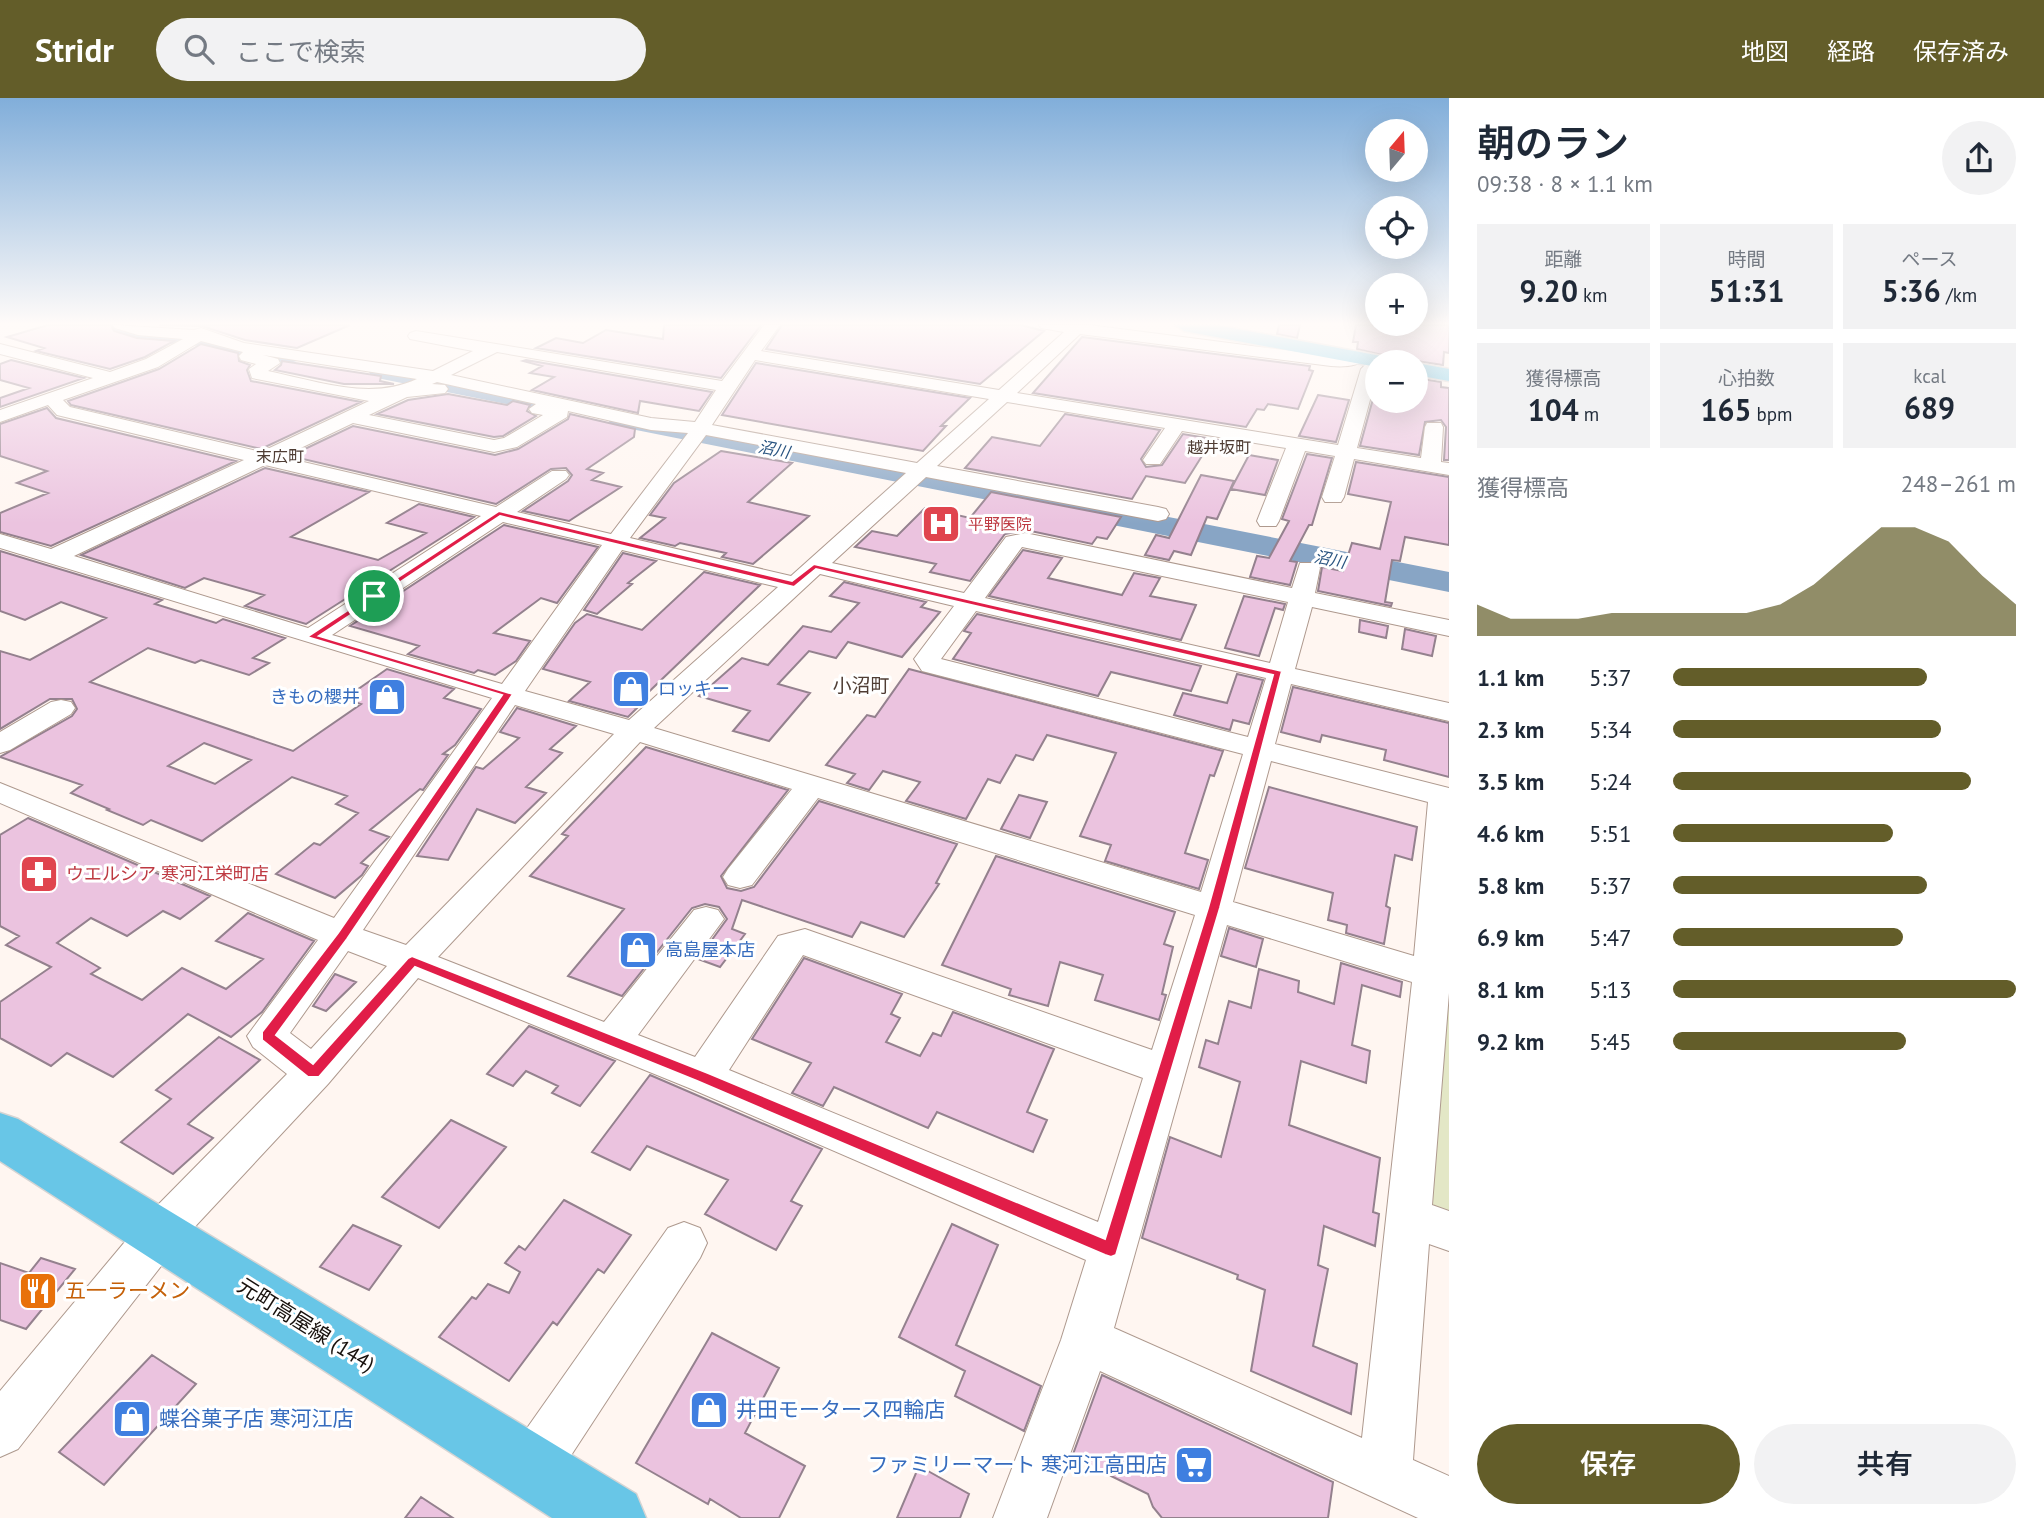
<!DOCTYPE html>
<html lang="ja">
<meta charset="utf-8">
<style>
:root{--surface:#fff;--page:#f2f2f3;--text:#1f2937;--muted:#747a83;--accent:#635d29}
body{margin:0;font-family:"PT Sans","Noto Sans JP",sans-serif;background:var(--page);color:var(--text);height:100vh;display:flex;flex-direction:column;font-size:26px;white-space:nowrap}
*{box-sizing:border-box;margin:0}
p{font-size:23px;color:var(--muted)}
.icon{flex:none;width:38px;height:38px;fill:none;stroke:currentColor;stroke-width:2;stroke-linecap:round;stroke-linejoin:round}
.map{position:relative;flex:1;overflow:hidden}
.sheet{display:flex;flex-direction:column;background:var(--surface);width:595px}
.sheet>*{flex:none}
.needle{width:46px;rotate:19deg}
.controls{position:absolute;left:1365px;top:21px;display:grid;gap:14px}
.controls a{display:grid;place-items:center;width:63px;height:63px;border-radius:50%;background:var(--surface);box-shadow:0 7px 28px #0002;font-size:35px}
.pin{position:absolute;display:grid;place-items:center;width:60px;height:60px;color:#fff;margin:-30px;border:4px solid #fff;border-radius:50%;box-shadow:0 2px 7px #0007}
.round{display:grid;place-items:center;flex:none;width:74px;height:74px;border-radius:37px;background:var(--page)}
.headline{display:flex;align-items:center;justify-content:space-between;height:119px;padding:0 28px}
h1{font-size:38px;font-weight:600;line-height:52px}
.figures{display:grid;grid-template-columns:repeat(3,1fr);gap:10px;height:119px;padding:7px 28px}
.figures div{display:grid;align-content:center;border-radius:0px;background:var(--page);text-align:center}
.figures b{font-size:30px;font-weight:600}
.figures small{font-size:19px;font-weight:400}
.figures p{font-size:19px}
.chart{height:196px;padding:14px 28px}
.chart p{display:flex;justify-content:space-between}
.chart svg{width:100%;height:126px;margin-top:7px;fill:var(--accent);opacity:.7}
.primary-button{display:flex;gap:14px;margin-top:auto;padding:14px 28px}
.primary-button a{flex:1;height:80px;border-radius:42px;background:var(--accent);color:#fff;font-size:28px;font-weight:600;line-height:80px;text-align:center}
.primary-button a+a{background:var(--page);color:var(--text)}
ul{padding:0 28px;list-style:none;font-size:23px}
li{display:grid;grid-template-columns:112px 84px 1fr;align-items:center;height:52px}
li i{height:18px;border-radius:9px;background:var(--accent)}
header{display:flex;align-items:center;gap:42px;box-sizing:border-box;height:98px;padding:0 35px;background:var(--accent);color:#fff}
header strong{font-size:33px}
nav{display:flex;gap:38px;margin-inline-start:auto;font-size:24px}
.search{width:490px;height:63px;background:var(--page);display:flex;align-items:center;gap:18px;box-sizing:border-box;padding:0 24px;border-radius:38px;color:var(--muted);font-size:26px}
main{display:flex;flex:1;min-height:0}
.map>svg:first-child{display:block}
</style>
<header>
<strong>Stridr</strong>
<div class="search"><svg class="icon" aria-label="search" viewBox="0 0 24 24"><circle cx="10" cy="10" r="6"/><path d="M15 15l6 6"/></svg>ここで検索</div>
<nav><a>地図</a><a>経路</a><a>保存済み</a></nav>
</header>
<main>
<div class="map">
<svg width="1449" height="1420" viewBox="0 0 1449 1420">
<rect width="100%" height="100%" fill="#fff6f1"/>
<!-- green -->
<path fill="#e3e7c6" d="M1449,882V1133L1409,1118Z"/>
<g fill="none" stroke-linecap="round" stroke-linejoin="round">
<!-- river -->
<path fill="#88a5c5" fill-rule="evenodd" d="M88,227H123L200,236L228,240L236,245L289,251L297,253L300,258L297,263L289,265L231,258L200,248L136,243L91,231Z
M380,267L526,296L535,298L538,303L535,308L526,310L372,279L369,274L372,269Z
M620,315L885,367L939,374L1449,474V494L611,327L608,322L611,317Z"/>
</g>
<!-- building -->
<path fill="#ebc3df" stroke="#94818e" stroke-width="2" fill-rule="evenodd" d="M48,227H111L114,233L137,240L174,243L145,259L110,271L36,253L44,250L7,239Z
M159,227H350L297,250L245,242L202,228Z
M664,227H761L721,280L536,250L556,240L583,245L606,232L663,241Z
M782,227H1021L1044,233L980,286L766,251Z
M1279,227H1300L1297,240L1277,236Z
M1356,227H1449V255L1444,254L1443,267L1391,259L1357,251L1358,244H1353Z
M1082,239L1310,268L1309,272L1313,273L1298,311L1268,306L1264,312L1257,311L1246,329L1033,295Z
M201,246L238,255L239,263L250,267L247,272L251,283L361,304L261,351L71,307L68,303L159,271Z
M11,262L84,280L0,309V300L29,290L0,282V266Z
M526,262L712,294L699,313L640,303L638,315L532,292L554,279L530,275L542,268L523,263Z
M282,263L381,278L380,283L394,286H344L275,272L281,267Z
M756,265L970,300L941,328H946L923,353L722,317Z
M1416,280L1441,284V289L1449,290V362H1444L1446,329L1441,322L1425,324L1419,357L1360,348L1373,301L1404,306L1405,303H1416Z
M448,296L507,307L513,303L530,307L527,313L536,318L503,338L494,339L377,316L408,302Z
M1318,297L1349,302L1336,344L1299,338Z
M47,310L56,320L236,363L51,448L0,434V415L48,395L17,385L47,373L0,358V326Z
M570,316L635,331L634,339L587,371L603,375L592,382L621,389L569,423L523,413L568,383L572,377L566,370L551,371L496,406L290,358L353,328L495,357L518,351L568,321Z
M1065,316L1160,332L1141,361L1146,369L1162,367L1183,336L1237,345L1212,342L1185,385L1146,378L1132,401L965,370L992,339L1040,348Z
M721,353L792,365L748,404L809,418L753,466L722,459L726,455L680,445L675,448L640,440L665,420L650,417L674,385Z
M1307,356L1332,360L1312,427H1309L1290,463L1297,464L1290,487L1250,479L1257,458L1269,460L1289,423L1282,421Z
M1249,357L1278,362L1265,397L1231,391Z
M1356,364L1449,379V447L1405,439L1400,463L1392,462L1385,504L1392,505L1391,508L1318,493L1322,469L1343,473L1352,445L1380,451L1391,404L1348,396Z
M265,370L369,394L291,439L378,462L426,435L387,425L419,406L474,419L306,526L245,508L264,497L204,480L185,490L81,457Z
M1201,377L1234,383L1217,421L1207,419L1191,457L1174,453L1169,462L1145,457L1156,437L1169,440Z
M991,394L1121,419L1107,441L1097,439L1092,446L1026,432L1005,436L970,483L930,474L936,466L855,449L872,433L897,438L925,410L970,420Z
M504,427L598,449L557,505L541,500L494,535L530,543L516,563L495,577L478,572L474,575L408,556L419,548L350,528Z
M1023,452L1062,460L1048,480L1122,497L1134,475L1160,480L1150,498L1196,507L1181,542L989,498Z
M0,453L162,502L155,506L216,525L223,521L285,540L253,560L269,565L249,577L201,562L195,565L148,550L90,584L293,653L361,606L344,601L387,571L454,591L444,600L481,611L455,647L443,656L448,657L423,692L420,691L370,732L389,739L361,765L368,768L362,777L335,800L276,776L314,745L320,747L358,715L336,706L347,698L292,679L202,743L151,722L143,727L107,712L109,711L71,695L82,687L0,659L72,618L77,611L72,601H50L0,631V553L30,562L106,520L61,504L25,522L0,513ZM204,645L251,662L215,686L168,668Z
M623,455L656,463L628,485L632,486L597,516L584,512Z
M704,474L760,487L633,609L637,610L628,619L569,603L590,584L543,571L575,525L587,516L642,532Z
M844,484L926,504L921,509L940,514L902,559L848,544L836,560L809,553L778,586L810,595L769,643L733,633L750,613L699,598L742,560L768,567L803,528L831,534L859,505L830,498Z
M1244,498L1285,506L1283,512L1275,510L1259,558L1225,550Z
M977,516L1201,568L1191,593L1111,574L1098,598L953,561L971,535L964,533Z
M1360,522L1388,528L1386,540L1359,534Z
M1405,531L1436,538L1432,558L1402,551Z
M909,571L1223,653L1214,678L1210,677L1185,755L1208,762L1199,791L1105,763L1111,747L1080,738L1116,655L1047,637L1033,662L1016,657L1000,685L988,681L966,721L906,703L920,684L883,673L869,692L847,685L855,676L826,667L867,617L875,619Z
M1237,576L1263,582L1249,626L1233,622L1230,632L1174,617L1183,595L1227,605Z
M1293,589L1449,625V679L1384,662L1386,652L1322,637L1320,644L1281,634Z
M517,610L576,628L550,651L562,655L526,689L546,695L515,725L477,711L448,762L417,758L476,669L483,671L519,640L500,634Z
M646,649L788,692L721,778L727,790L741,793L754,789L819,703L957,746L936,785L939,786L904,839L861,824L852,839L742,802L732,831L745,836L720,869L698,861L727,821L719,809L705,806L692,810L622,898L568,878L624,811L530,778L568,738L562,736Z
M1269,689L1417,729L1412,762L1395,757L1386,808L1390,810L1384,846L1346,835L1347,827L1328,822L1333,795L1245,770Z
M1019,697L1047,704L1030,740L1001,731Z
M28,720L210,798L180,821L163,813L127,838L91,820L57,845L100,870L91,876L142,902L182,870L226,891L263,861L216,843L248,815L314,843L262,914L231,939L188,916L113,979L67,955L51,968L0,940V904L51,869L6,847L19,838L0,828V737Z
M996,758L1175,814L1164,846L1173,849L1162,896L1166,897L1159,922L1095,902L1103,877L1060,864L1048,908L1009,897L1011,891L942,867Z
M1229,830L1263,841L1256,869L1221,858Z
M804,860L902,896L891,916L900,920L886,944L920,958L933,935L941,938L953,914L1054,951L1027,1014L1047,1022L1033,1054L937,1014L928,1030L834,989L823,1008L792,995L811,965L752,941Z
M1341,865L1402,884L1400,899L1362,887L1352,947L1370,953L1366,985L1301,963L1289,1027L1380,1060L1373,1114L1379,1116L1375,1148L1324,1128L1318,1167L1328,1171L1313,1248L1357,1266L1351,1316L1251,1273L1265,1192L1237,1181L1238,1177L1142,1140L1170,1039L1221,1059L1240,984L1199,969L1206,942L1218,946L1229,903L1251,910L1259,871L1299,883L1298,894L1334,906Z
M335,876L356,884L326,913L313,908Z
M529,928L615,963L580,1008L552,995L558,988L526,973L513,988L487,976Z
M219,939L260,962L188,1026L213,1040L173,1076L121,1044L171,1001L156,992Z
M650,977L822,1051L791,1103L802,1108L776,1152L705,1116L728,1082L647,1048L630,1072L592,1054Z
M451,1022L506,1049L439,1130L382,1099Z
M564,1102L631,1137L604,1175L598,1171L557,1227L553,1224L509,1283L439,1239L472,1199L476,1201L488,1186L509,1195L520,1174L505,1165L519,1148L525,1152Z
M952,1126L998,1147L956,1247L1041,1288L1024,1333L955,1298L965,1273L899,1239Z
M353,1127L401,1148L369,1192L320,1169Z
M41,1160L75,1171L26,1231L0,1222V1165L29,1175Z
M712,1235L779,1270L745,1335L805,1368L779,1420H741L710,1401L708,1406L636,1365Z
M152,1257L196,1286L104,1387L59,1354Z
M1102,1277L1333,1384L1328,1420H1162L1153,1409L1148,1396L1072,1359Z
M919,1368L969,1396L960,1420H897Z
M421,1399L453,1420H405Z"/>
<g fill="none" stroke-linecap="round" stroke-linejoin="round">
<!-- minor casing -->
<g stroke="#ae998e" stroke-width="2">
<path id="minor" d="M113,227L194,232L201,230L244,245L433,273L473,253L410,241L408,238L410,235L416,233L722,283L764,227H780L761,253L999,292L1064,234L1041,230L1039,227H1089L1331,258L1343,259L1358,255L1366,260C1358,269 1343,269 1331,268L1080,236L1017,295L1338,347L1361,271L1371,261H1383L1385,264H1377V276L1357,350L1421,360L1425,329L1427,325H1441L1443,329L1441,364L1449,365V377L1354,361L1344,399L1341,404H1325L1322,399L1335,358L1305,353L1279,423L1276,428H1260L1257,423L1286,350L1182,333L1160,366H1146L1143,362L1165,330L1007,304L937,368L1158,409L1166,411L1169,416L1166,421L1158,423L926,379L832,465L964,495L1006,439L1025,435L1292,490L1300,465H1316L1320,470L1315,495L1449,522V538L1312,509L1295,571L1449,605V623L1291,586L1275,646L1449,690V895L1432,1107L1449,1113V1153L1429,1146L1413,1362L1449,1378V1420H1418L1100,1273L1047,1420H993L1061,1242L1086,1162L689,990L418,880L328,986L176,1149L18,1351L0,1359V1293L144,1121L287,976L253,949L247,938L318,842L0,705V685L334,820L492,600L0,450V436L51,451L244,362L57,317L48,307L0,324V312L93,280L0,256V246L110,274L146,261L183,241L138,237L115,230ZM201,243L243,254L239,258L241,262L256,266L249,271L252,280L369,303L261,354L70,309L63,302L158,269ZM497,254L716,292L695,324L651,320L451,277ZM263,257L417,281C370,303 317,283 268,273L280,265L278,261ZM755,262L989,301L917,365L712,327ZM437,284L536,306L529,311L532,315L543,317L504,340L494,342L369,317L407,299L445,295L448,291L445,287L432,286ZM568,313L651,332L688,335L611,436L517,414L566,381L569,377L566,373H552L496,409L282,359L353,325L494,354L517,349L567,319ZM706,337L906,375L791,478L630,440ZM265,367L481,418L308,530L74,458ZM503,424L602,447L502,586L332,537ZM1022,449L1288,504L1270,565L985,500ZM622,452L778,489L629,622L525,593ZM820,476L954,508L914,561L922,573L1243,656L1201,794L654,630ZM976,513L1266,580L1248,639L941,561ZM515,607L614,636L406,847L363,832ZM640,644L792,691L728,771L723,779L728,787L740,790L752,787L818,700L1195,817L1152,952L805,831L778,838L695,959L638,937L724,821L718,812L706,809L694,812L604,924L438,859ZM1271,663L1428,704L1414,858L1233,804ZM1227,827L1412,884L1362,1340L1114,1230ZM348,853L387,868L311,951L290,935ZM803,857L1143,980L1098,1124L729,972Z
M61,602L71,604L75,610L71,616L10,652L0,655V634L51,604Z
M684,1124L700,1130L707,1145L700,1160L551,1388L532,1396L513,1388L505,1369L513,1350L668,1130Z"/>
</g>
<!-- major casing -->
<g stroke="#d5d4d3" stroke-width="3">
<path id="major" d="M1175,227H1216L1381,258L1388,260L1391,264H1377V269L1184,233Z
M1416,265L1449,271V283L1416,277Z
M0,1015L18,1021L636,1396L646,1420H552L0,1063Z"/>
</g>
<!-- minor -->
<use href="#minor" fill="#fff" fill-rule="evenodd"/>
<!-- major -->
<use href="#major" fill="#68c6e7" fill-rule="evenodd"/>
</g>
<!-- sky -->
<linearGradient id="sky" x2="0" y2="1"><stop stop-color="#81aeda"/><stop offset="0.53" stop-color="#fffbf9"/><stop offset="1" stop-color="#fffbf9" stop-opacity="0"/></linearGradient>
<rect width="1449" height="426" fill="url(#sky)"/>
<!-- route -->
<path fill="#e11d48" stroke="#fff" stroke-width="2" fill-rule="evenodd" d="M499,413L792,483L814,466L1282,573L1220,810L1116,1157L1111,1159L1105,1157L697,983L415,869L319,979H308L262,942V934L338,835L502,597L307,539ZM500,418L794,489L816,471L1273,577L1208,810L1105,1141L708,975L412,858L408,860L313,966L276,937L347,841L513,596L319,538Z"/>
<!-- icons -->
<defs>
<g id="hospital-square" transform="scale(2.0125)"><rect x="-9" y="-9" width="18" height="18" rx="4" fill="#e0444e" stroke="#fff"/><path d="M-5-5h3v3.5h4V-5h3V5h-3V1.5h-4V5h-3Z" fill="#fff"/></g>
<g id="shop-square" transform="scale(2.0125)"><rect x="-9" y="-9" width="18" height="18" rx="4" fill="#3f7fe0" stroke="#fff"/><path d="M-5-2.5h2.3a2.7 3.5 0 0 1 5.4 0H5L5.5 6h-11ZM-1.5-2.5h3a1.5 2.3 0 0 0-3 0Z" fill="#fff"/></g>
<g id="pharmacy-square" transform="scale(2.0125)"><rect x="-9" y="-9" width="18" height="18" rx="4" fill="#e0444e" stroke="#fff"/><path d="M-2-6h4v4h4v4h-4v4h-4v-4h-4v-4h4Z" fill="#fff"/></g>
<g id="restaurant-square" transform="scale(2.0125)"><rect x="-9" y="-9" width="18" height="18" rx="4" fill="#e8710a" stroke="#fff"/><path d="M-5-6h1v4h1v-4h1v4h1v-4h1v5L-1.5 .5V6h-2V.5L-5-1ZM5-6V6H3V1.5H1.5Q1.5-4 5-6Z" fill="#fff"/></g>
<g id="supermarket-square" transform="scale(2.0125)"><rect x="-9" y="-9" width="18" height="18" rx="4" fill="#3f7fe0" stroke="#fff"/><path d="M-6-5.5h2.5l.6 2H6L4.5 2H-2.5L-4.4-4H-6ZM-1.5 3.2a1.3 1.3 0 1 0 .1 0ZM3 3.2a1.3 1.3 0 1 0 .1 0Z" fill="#fff"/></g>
</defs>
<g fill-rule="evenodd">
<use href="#hospital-square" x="941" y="426"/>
<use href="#shop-square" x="631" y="591"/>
<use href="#shop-square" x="387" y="599"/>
<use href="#pharmacy-square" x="39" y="776"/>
<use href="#shop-square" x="638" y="852"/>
<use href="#restaurant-square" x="38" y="1193"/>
<use href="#shop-square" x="709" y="1312"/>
<use href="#shop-square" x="132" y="1321"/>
<use href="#supermarket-square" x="1194" y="1367"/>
</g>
<g text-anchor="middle" stroke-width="6" stroke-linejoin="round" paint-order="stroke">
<!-- far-neighbourhood labels -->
<g font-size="16" fill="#4f3d34" stroke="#fff">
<text x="1219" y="355">越井坂町</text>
<text x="280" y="364">末広町</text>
</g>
<!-- far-water labels -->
<g font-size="16" font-style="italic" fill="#295480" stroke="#fff">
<text transform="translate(774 351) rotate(11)" y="6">沼川</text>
<text transform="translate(1330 461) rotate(11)" y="6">沼川</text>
</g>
<!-- far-health labels -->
<g font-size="16" fill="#be3a42" stroke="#fff" text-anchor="start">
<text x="968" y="432">平野医院</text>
</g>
<!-- shop labels -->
<g font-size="18" fill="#366cbe" stroke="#fff" text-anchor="start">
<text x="658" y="597">ロッキー</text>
<text x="360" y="605" text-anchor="end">きもの櫻井</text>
<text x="665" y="858">高島屋本店</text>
</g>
<!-- health labels -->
<g font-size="18" fill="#be3a42" stroke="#fff" text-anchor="start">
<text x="66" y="782">ウエルシア 寒河江栄町店</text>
</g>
<!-- neighbourhood labels -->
<g font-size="19" fill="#4f3d34" stroke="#fff">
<text x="861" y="594">小沼町</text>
</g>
<!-- near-food labels -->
<g font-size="21" fill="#c56008" stroke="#fff" text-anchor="start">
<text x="65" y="1200">五一ラーメン</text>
</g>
<!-- near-street labels -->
<g font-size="21" fill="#17100c" stroke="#fff">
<text transform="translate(306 1227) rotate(32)" y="7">元町高屋線 (144)</text>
</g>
<!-- near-shop labels -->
<g font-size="21" fill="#366cbe" stroke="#fff" text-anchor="start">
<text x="736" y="1319">井田モータース四輪店</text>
<text x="159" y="1328">蝶谷菓子店 寒河江店</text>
<text x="1167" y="1374" text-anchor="end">ファミリーマート 寒河江高田店</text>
</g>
</g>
</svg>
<div class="controls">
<a><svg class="needle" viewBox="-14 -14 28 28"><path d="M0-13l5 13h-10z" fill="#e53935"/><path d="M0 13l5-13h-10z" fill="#747a83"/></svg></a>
<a><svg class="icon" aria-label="locate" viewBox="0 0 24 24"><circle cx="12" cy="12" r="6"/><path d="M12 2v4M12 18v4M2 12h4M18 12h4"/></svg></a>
<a>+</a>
<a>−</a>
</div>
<div class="pin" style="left:374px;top:498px;background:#1e9e55"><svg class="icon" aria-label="arrive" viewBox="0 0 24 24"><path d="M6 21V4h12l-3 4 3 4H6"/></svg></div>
</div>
<section class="sheet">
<div class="headline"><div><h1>朝のラン</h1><p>09:38 · 8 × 1.1 km</p></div><a class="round"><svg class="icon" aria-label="share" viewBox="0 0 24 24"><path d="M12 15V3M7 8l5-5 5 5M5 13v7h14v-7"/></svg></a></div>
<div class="figures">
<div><p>距離</p><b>9.20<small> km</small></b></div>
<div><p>時間</p><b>51:31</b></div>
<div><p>ペース</p><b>5:36<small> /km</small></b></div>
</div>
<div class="figures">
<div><p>獲得標高</p><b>104<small> m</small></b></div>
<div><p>心拍数</p><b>165<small> bpm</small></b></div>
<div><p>kcal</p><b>689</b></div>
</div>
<div class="chart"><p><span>獲得標高</span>248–261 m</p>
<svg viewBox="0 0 160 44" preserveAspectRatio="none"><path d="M0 44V33L10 38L20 38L30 38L40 36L50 36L60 36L70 36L80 36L90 33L100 26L110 16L120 6L130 6L140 11L150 23L160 33V44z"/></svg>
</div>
<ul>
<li><b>1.1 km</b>5:37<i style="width:74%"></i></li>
<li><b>2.3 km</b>5:34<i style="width:78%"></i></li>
<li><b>3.5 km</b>5:24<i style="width:87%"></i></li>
<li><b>4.6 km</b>5:51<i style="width:64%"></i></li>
<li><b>5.8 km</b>5:37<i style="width:74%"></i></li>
<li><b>6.9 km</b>5:47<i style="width:67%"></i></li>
<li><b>8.1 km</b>5:13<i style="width:100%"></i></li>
<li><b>9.2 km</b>5:45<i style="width:68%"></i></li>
</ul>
<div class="primary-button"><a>保存</a><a>共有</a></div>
</section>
</main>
